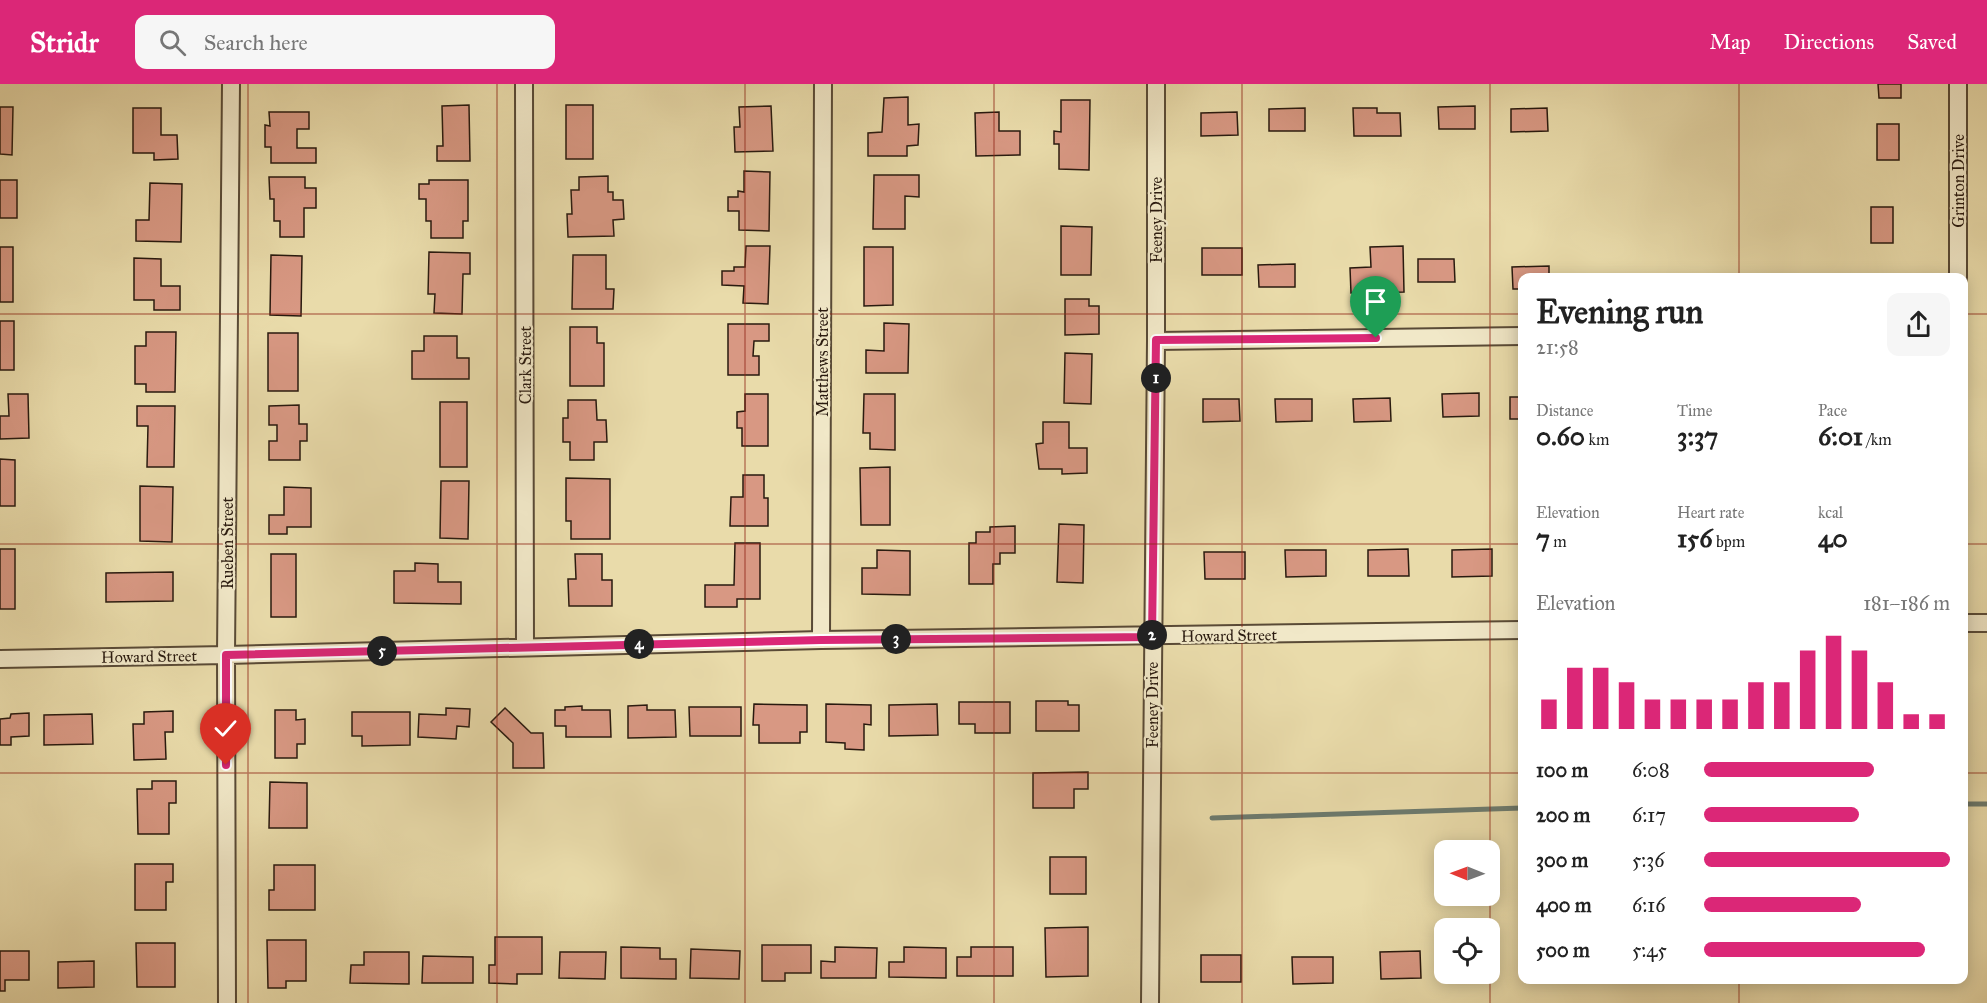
<!DOCTYPE html>
<meta charset="utf-8">
<style>
:root{--surface:#fff;--page:#f6f6f6;--text:#222;--muted:#767676;--accent:#db2777}
body{margin:0;font-family:"IM FELL Great Primer",serif;background:var(--page);color:var(--text);height:100vh;display:flex;flex-direction:column;font-size:22px;white-space:nowrap}
*{box-sizing:border-box;margin:0}
p{font-size:20px;color:var(--muted)}
.icon{flex:none;width:33px;height:33px;fill:none;stroke:currentColor;stroke-width:2;stroke-linecap:round;stroke-linejoin:round}
.map{position:relative;flex:1;overflow:hidden}
.sheet{position:absolute;left:1518px;top:189px;width:450px;height:711px;display:flex;flex-direction:column;background:var(--surface);border-radius:12px;box-shadow:0 3px 15px #0003}
.sheet>*{flex:none}
.needle{width:39px;rotate:271deg}
.tools{position:absolute;left:1434px;top:756px;display:grid;gap:12px}
.tools a{display:grid;place-items:center;width:66px;height:66px;border-radius:12px;background:var(--surface);box-shadow:0 3px 15px #0003;font-size:30px}
.pin{position:absolute;display:grid;place-items:center;width:51px;height:51px;color:#fff;margin:-62px -26px;border-radius:50% 50% 50% 0;rotate:-45deg;box-shadow:0 0 6px #0007}
.pin .icon{rotate:45deg}
.km{position:absolute;width:30px;height:30px;margin:-15px;border-radius:50%;background:#222;color:#fff;font-size:16px;line-height:30px;text-align:center}
.round{display:grid;place-items:center;flex:none;width:63px;height:63px;border-radius:12px;background:var(--page)}
.head{display:flex;align-items:center;justify-content:space-between;height:102px;padding:0 18px}
h1{font-size:33px;font-weight:700;line-height:45px}
.figures{display:grid;grid-template-columns:repeat(3,1fr);gap:9px;height:102px;padding:6px 18px}
.figures div{display:grid;align-content:center}
.figures b{font-size:26px;font-weight:700}
.figures small{font-size:16px;font-weight:400}
.figures p{font-size:16px}
.chart{height:168px;padding:12px 18px}
.chart p{display:flex;justify-content:space-between}
.chart svg{width:100%;height:108px;margin-top:6px;stroke:var(--accent);stroke-width:6}
ul{padding:0 18px;list-style:none;font-size:20px}
li{display:grid;grid-template-columns:96px 72px 1fr;align-items:center;height:45px}
li i{height:15px;border-radius:8px;background:var(--accent)}
header{display:flex;align-items:center;gap:36px;box-sizing:border-box;height:84px;padding:0 30px;background:var(--accent);color:#fff}
header strong{font-size:28px}
nav{display:flex;gap:33px;margin-inline-start:auto;font-size:21px}
.search{width:420px;height:54px;background:var(--page);display:flex;align-items:center;gap:15px;box-sizing:border-box;padding:0 21px;border-radius:12px;color:var(--muted);font-size:22px}
.map>svg:first-child{display:block}
</style>
<header>
<strong>Stridr</strong>
<div class="search"><svg class="icon" aria-label="search" viewBox="0 0 24 24"><circle cx="10" cy="10" r="6"/><path d="M15 15l6 6"/></svg>Search here</div>
<nav><a>Map</a><a>Directions</a><a>Saved</a></nav>
</header>
<div class="map">
<svg width="1987" height="919" viewBox="0 0 1987 919">
<rect width="100%" height="100%" fill="#e9dbaa"/>
<filter id="stains"><feTurbulence type="fractalNoise" baseFrequency=".00333" numOctaves="4"/><feColorMatrix values="0 0 0 0 .2 0 0 0 0 .09 0 0 0 0 .02 0 0 0 .5 -.17"/></filter>
<radialGradient id="worn" r=".72"><stop offset=".6" stop-color="#630" stop-opacity="0"/><stop offset="1" stop-color="#630" stop-opacity=".3"/></radialGradient>
<g fill="none" stroke-linecap="round" stroke-linejoin="round">
<!-- stream -->
<path stroke="#6c7a6e" stroke-width="5" d="M1964,720H1987
M1212,734L1522,724"/>
</g>
<!-- building -->
<path fill="#d89883" stroke="#291a0f" stroke-width="1.5" d="M1878,0H1901V14H1879Z
M908,13V41L919,40L918,61L907,62V72H868V49L882,48L884,14Z
M1061,16H1090L1089,86L1059,85V60H1054V47L1061,48Z
M469,21L470,77H437V62H443L442,22Z
M566,21H593V75H566Z
M771,22L773,67L735,68L734,43H740L739,23Z
M1475,22V45H1439L1438,23Z
M0,23H13L12,71L0,70Z
M133,24H161V51H177L178,75L154,76V69H133Z
M1305,24V47H1269V25Z
M1353,24H1377V29H1400L1401,52H1354Z
M1547,24L1548,47L1511,48V25Z
M269,28H309V45H297V64H316V79H271V63H265V41L270,42Z
M999,28V47H1020V71L976,72L975,29Z
M1237,28L1238,51L1201,52V29Z
M1877,40H1899V76H1877Z
M744,87L770,88L769,147L739,146V127H728V113H738V107L744,108Z
M874,91H919V113L905,112V145H873Z
M608,92V108H613V116H623L624,135L613,136L614,152L568,153L567,130H572L571,106H579V93Z
M269,93H305V104H316V124H304V153H280V137H274V115H270Z
M0,96H17V134H0Z
M429,96H468V137H463V154H431V137H426V115H419V100H429Z
M150,99L182,100L181,158L136,157V136H149Z
M1871,123H1893V159H1871Z
M1061,142L1092,143L1091,191H1061Z
M746,162H770L768,220L743,219L744,202L722,201V187H734V183H745Z
M1403,162L1404,208L1351,209L1350,184L1371,183L1370,163Z
M0,163H13V218H0Z
M864,163H893V221L864,222Z
M1202,164H1242V191H1202Z
M429,168L470,169V190H463L462,230L434,229L435,210H428Z
M271,171L302,172L301,232L270,231Z
M573,171H606V205H614L613,225H572Z
M134,174L161,175V202H180V226H154V216H134Z
M1418,175H1454L1455,198H1418Z
M1295,180V203H1259L1258,181Z
M1549,182V194H1522V205H1513L1512,183Z
M1065,215H1089V222H1099V250L1065,251Z
M0,237H14V286H0Z
M884,239L909,240L908,289H866V266L884,267Z
M728,240H769V257H754L753,272H759V291H728Z
M570,243H597V259H604V302H570Z
M146,248H176L175,308H146V300H135V262H146Z
M268,249H298V307H268Z
M424,252H457V274H469V295H412V267H424Z
M1065,269L1092,270L1091,320L1064,319Z
M1479,309V332L1443,333L1442,310Z
M8,310H28L29,354L0,355V332H9Z
M745,310H768V362H742V344H737V328L745,327Z
M864,310H895V366L870,365V349H863Z
M1510,313H1522V335H1510Z
M1390,314L1391,337L1354,338L1353,315Z
M1203,315H1239L1240,337L1203,338Z
M1275,315H1312V337L1276,338Z
M568,316H596L597,336H606L607,358H594V376H570V358H563V334H568Z
M440,318H467V383H440Z
M299,321V340H307V357H300V376H269V357H277V341H269V322Z
M137,322H175L174,383H147L148,342H137Z
M1043,338H1069V364H1087V389L1062,390V385H1039L1036,360L1043,359Z
M0,375L15,376V422H0Z
M890,383V441H861L860,384Z
M743,391H764V414H768V442H730L731,413H743Z
M566,394L610,395V455H571V437H566Z
M441,397H469L468,455L440,454Z
M140,402L173,403L172,458L140,457Z
M284,403L311,404V443H287V450H269V431H284Z
M1059,440L1084,441L1083,499L1057,498Z
M1015,442V469H1000V480H993V500H969V459H976V448H990V443Z
M735,459H760V515H737V523H705V501H734Z
M0,465H15V525H0Z
M1408,465L1409,492H1368V466Z
M1492,465V492L1452,493V466Z
M877,466L910,467V511L862,510V484H877Z
M1285,466H1326V492L1286,493Z
M1204,468H1245V495H1205Z
M271,470H296V533H271Z
M575,470H602V496H612V522H569L568,495H576Z
M415,479L438,480V498H461V520L394,519V487H415Z
M173,488V517L106,518V489Z
M1036,617H1068V621H1079V647H1036Z
M959,618H1010V649H975V640H959Z
M754,620L807,621V648H800V659H759V641H753Z
M826,620L871,621V641L864,640V666L845,665V659L826,658Z
M937,620L938,651L889,652V621Z
M647,621V626H675L676,653L628,654V622Z
M582,622V626H610L611,653H566V642H555V626H565V623Z
M689,623H741V652H690Z
M446,624L470,625L469,643L457,642L456,655L418,653L419,630L446,631Z
M505,624L531,649H543L544,684H513V659L491,638Z
M275,626H296V636L305,635V660H297V674H275Z
M173,627V648H165L166,675L134,676L133,640H144V628Z
M352,628H410V661L362,662V652H352Z
M29,629V652L11,653V661H0V635L10,634L11,630Z
M92,630L93,660L44,661V631Z
M1088,688V705H1074V724H1033V689Z
M152,697H176V719H169V750H138L137,705H152Z
M270,698L307,699V744H269Z
M1050,773H1086V810H1050Z
M135,780H173V798H166V826H135Z
M274,781H315V826H269V806H274Z
M1088,843V892L1046,893L1045,844Z
M495,853H542V890H517V900L489,899V881H495Z
M267,856H306V897H286V904H268Z
M136,859H175V903H137Z
M762,861H811V889H785V897H762Z
M621,863L660,864V875H676V895L621,894Z
M835,863L877,864L876,894H821V877L835,878Z
M904,863L946,864V894L889,893V878H904Z
M971,863H1013V892H957V873H971Z
M691,865L740,867L739,895L690,894Z
M0,867H29V896H5V907H0Z
M1420,867L1421,894L1381,895L1380,868Z
M364,868H409V900L350,899L351,881H364Z
M560,868H606L605,895L559,894Z
M1201,871H1241V898H1201Z
M423,872L473,873V899H422Z
M1292,873H1333V899L1293,900Z
M94,877V903L58,904V878Z
M1448,890H1488L1489,896L1448,897Z"/>
<g fill="none" stroke-linecap="round" stroke-linejoin="round">
<!-- street casing -->
<g stroke="#594a36" stroke-width="20">
<path id="street" d="M524,0L525,562
M1958,0V194
M1156,257L1522,252
M1964,539H1987
M821,556L823,0
M0,575L226,571L821,556L1522,546
M227,919L226,571L231,0
M1150,919L1156,257V0"/>
</g>
<!-- street -->
<use href="#street" stroke="#f1e8c8" stroke-width="16"/>
</g>
<g fill="none" stroke-linecap="round" stroke-linejoin="round">
<!-- route casing -->
<g stroke="#fff" stroke-width="12">
<path id="route" d="M226,681V571L821,556L1152,553L1156,256L1376,254"/>
</g>
<!-- route -->
<use href="#route" stroke="#db2777" stroke-width="8"/>
</g>
<!-- grid -->
<path fill="none" stroke="#8f2418" stroke-width="1.5" stroke-opacity="0.55" d="M248,0V919M497,0V919M745,0V919M994,0V919M1242,0V919M1490,0V919M1739,0V194M0,230H1522M1964,230H1987M0,460H1522M1964,460H1987M0,689H1522M1964,689H1987M1739,896V919"/>
<g text-anchor="middle" stroke-width="4.5" stroke-linejoin="round" paint-order="stroke">
<!-- street labels -->
<g font-size="16" fill="#291a0f" stroke="#f1e8c8">
<text transform="translate(1958 97) rotate(-90)" y="6">Grinton Drive</text>
<text transform="translate(1156 136) rotate(-90)" y="6">Feeney Drive</text>
<text transform="translate(822 278) rotate(-90)" y="6">Matthews Street</text>
<text transform="translate(525 281) rotate(-90)" y="6">Clark Street</text>
<text transform="translate(227 459) rotate(-90)" y="6">Rueben Street</text>
<text transform="translate(1229 551) rotate(-1)" y="6">Howard Street</text>
<text transform="translate(149 572) rotate(-1)" y="6">Howard Street</text>
<text transform="translate(1152 621) rotate(-90)" y="6">Feeney Drive</text>
</g>
</g>
<rect width="100%" height="100%" filter="url(#stains)"/>
<rect width="100%" height="100%" fill="url(#worn)"/>
</svg>
<div class="tools">
<a><svg class="needle" viewBox="-14 -14 28 28"><path d="M0-13l5 13h-10z" fill="#e53935"/><path d="M0 13l5-13h-10z" fill="#767676"/></svg></a>
<a><svg class="icon" aria-label="locate" viewBox="0 0 24 24"><circle cx="12" cy="12" r="6"/><path d="M12 2v4M12 18v4M2 12h4M18 12h4"/></svg></a>
</div>
<div class="pin" style="left:1376px;top:254px;background:#1e9e55"><svg class="icon" aria-label="arrive" viewBox="0 0 24 24"><path d="M6 21V4h12l-3 4 3 4H6"/></svg></div>
<div class="pin" style="left:226px;top:681px;background:#d93025"><svg class="icon" aria-label="check" viewBox="0 0 24 24"><path d="M5 12l5 5 9-10"/></svg></div>
<b class="km" style="left:1156px;top:294px">1</b>
<b class="km" style="left:1152px;top:551px">2</b>
<b class="km" style="left:896px;top:555px">3</b>
<b class="km" style="left:639px;top:560px">4</b>
<b class="km" style="left:382px;top:567px">5</b>
<section class="sheet">
<div class="head"><div><h1>Evening run</h1><p>21:58</p></div><a class="round"><svg class="icon" aria-label="share" viewBox="0 0 24 24"><path d="M12 15V3M7 8l5-5 5 5M5 13v7h14v-7"/></svg></a></div>
<div class="figures">
<div><p>Distance</p><b>0.60<small> km</small></b></div>
<div><p>Time</p><b>3:37</b></div>
<div><p>Pace</p><b>6:01<small> /km</small></b></div>
</div>
<div class="figures">
<div><p>Elevation</p><b>7<small> m</small></b></div>
<div><p>Heart rate</p><b>156<small> bpm</small></b></div>
<div><p>kcal</p><b>40</b></div>
</div>
<div class="chart"><p><span>Elevation</span>181–186 m</p>
<svg viewBox="0 0 160 44" preserveAspectRatio="none"><path d="M5 44V32M15 44V19M25 44V19M35 44V25M45 44V32M55 44V32M65 44V32M75 44V32M85 44V25M95 44V25M105 44V12M115 44V6M125 44V12M135 44V25M145 44V38M155 44V38"/></svg>
</div>
<ul>
<li><b>100 m</b>6:08<i style="width:69%"></i></li>
<li><b>200 m</b>6:17<i style="width:63%"></i></li>
<li><b>300 m</b>5:36<i style="width:100%"></i></li>
<li><b>400 m</b>6:16<i style="width:64%"></i></li>
<li><b>500 m</b>5:45<i style="width:90%"></i></li>
</ul>
</section>
</div>
